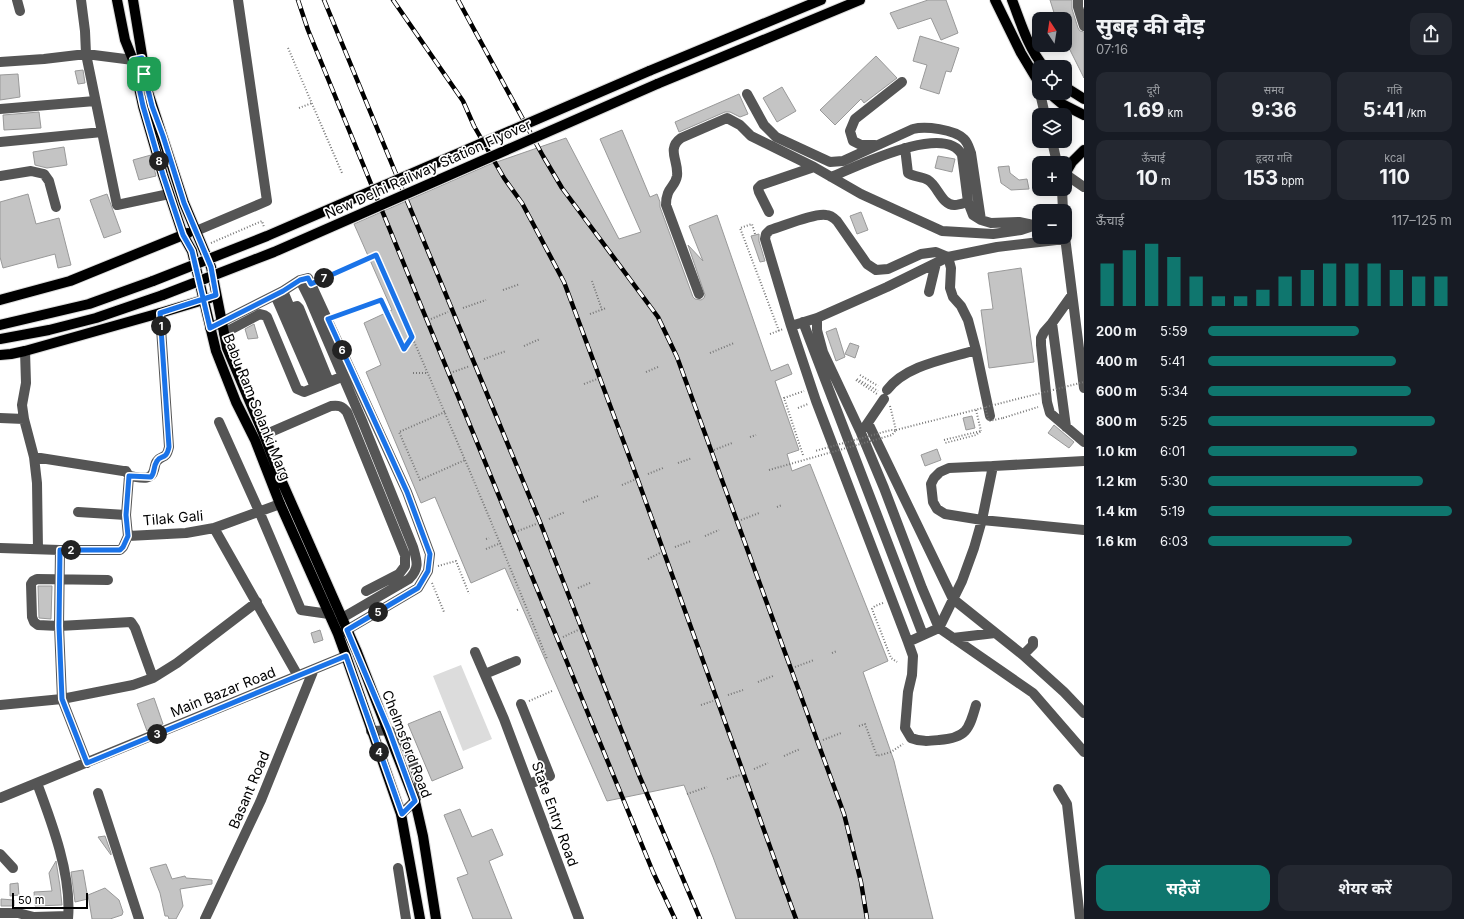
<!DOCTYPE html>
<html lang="hi">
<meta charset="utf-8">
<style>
:root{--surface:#171b24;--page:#242831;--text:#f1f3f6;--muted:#9ea1a6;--accent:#0f766e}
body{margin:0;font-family:Inter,"Noto Sans Devanagari",sans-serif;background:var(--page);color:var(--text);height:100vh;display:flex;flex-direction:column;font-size:15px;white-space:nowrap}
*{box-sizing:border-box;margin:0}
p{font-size:13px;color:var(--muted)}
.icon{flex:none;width:22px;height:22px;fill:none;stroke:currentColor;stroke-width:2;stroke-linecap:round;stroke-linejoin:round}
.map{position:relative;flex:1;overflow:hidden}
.side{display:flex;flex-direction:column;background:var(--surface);width:380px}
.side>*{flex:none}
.needle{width:26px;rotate:348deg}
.fabs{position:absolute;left:1032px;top:12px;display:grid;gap:8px}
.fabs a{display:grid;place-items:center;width:40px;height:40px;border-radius:8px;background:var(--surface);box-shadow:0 2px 10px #0003;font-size:20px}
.scale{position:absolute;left:12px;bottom:10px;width:76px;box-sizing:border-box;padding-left:4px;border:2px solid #000;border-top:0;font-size:11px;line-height:14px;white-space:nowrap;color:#000;-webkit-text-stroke:3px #fff;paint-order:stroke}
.pin{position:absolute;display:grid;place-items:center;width:34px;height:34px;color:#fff;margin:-17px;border-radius:8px;box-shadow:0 2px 6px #0006}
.km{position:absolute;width:20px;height:20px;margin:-10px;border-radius:50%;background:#222;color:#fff;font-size:11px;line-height:20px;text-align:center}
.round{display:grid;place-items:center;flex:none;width:42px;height:42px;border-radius:12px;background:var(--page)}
.overview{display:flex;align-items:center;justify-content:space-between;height:68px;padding:0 12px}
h1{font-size:22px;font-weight:700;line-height:30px}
.stats{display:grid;grid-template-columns:repeat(3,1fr);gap:6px;height:68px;padding:4px 12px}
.stats div{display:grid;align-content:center;border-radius:10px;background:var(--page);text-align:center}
.stats b{font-size:20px;font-weight:700}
.stats small{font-size:11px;font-weight:400}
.stats p{font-size:11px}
.chart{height:112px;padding:8px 12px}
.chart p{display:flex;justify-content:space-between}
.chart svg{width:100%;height:72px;margin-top:4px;stroke:var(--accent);stroke-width:6}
.cta{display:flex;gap:8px;margin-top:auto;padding:8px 12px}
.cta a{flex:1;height:46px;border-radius:12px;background:var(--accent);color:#fff;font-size:16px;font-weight:700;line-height:46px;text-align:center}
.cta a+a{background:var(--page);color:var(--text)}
ul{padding:0 12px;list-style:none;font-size:13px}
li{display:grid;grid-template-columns:64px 48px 1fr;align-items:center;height:30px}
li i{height:10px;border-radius:5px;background:var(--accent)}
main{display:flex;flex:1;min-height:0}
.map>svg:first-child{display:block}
</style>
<main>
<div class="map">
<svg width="1084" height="919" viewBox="0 0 1084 919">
<rect width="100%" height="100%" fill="#fff"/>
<!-- green -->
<path fill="#dcdcdc" d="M461,665L492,739L463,751L433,676Z"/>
<!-- building -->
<path fill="#c4c4c4" stroke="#999" d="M928,0H946L958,33L941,40L931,18L898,29L890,13Z
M1050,0H1072V9L1078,28L1080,31L1084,32V78L1065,40V19H1056Z
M920,36L959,48L951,72L946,71L939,94L920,88L927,65L913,61Z
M876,56L897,78L864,103L861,99L835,125L820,110Z
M83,70L85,83L78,84L75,71Z
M18,74L20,97L0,100V75Z
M782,87L796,111L777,122L763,98Z
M739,94L748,114L740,117L730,112H725L679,132L675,122Z
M39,112L41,128L4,130L3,115Z
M622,130L650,197L657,194L660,202V207L693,297L695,299L701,300L704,298L705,295L688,245L703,261L689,226L717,215L771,371L788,364L792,374L775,381L799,450L787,454L792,471L810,464L888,661L863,672L894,761L933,919H736L713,857L684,785L607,801L505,568L471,583L435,497L421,503L366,372L381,365L364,323L392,310L354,224L488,165L566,138L619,239L641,232L600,139Z
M64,147L67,165L47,168L35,165L33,152Z
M151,155L156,176L139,180L133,160Z
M938,156L955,159L952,172L935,168Z
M1009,166L1010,173L1019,180L1027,179L1029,189L1011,190L1001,183L998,167Z
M28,194L36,224L59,218L71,265L58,268L55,254L3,268L0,257V202Z
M107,194L121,232L104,238L90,200Z
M861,212L868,230L857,234L850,216Z
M759,234V241L765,261L760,262L751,236Z
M1021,268L1034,362L989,368L981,310L993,309L988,273Z
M254,324L258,338L248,339L245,329Z
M836,328L845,357L836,361L826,332Z
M850,343L859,346L855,358L845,354Z
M972,416L975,428L966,430L963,418Z
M1054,425L1074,442L1069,448L1048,433Z
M937,449L941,460L925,466L921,455Z
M38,586H52L51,619L39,618Z
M320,630L323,640L314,643L311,633Z
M154,698L163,724L147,731L137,704Z
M440,711L463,768L432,781L408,724Z
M460,809L472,837L492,829L503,855L489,861L512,919H473L457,878L468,874L444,815Z
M105,836L111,853V855L98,837Z
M56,861L60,886L62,905L35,906L34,892L52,891L49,873Z
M166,864L172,879L185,876L186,878L212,880V884L180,889L183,906L176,919H169L168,916H165L160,893L150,868Z
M83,870L88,899L75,902L71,872Z
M18,883L19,895L10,896V884Z
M105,888L119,900L123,912L122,915L110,919H92L88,895Z
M1,899L14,900V906H1Z"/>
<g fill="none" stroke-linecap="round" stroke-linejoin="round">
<!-- major casing -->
<g stroke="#dbdbdb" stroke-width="12">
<path id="major" d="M117,0L125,40L133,60L143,106L163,175L183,235L192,251L216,351L236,402L255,440L280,504L338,634L346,656L401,814L420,919
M133,0L148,92L184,203L211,267L227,348L264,435L282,482L357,652L415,801L423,836L436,919
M995,0L1021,53L1039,83
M1012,0C1021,23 1028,48 1044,67
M649,71L821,0
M657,84L860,0
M1065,87L1084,99
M1049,93L1062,104L1084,115
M1065,174L1072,162L1084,150
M0,300L70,281L188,233
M0,325L89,304L153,281
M0,339L49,330L96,318L163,295
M0,355L11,354L25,351L160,313L210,298"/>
</g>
<!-- path -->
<path stroke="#777" stroke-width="2" stroke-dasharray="1 2" stroke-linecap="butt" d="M288,48L342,173
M299,108L312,103
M755,234L752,224L740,228L779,331
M211,243L262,221L264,227
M320,280L376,255C435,389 493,523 547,659
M592,281L602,310
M503,290L520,284
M463,308L486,300
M590,314L606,308
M335,316L381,300L404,349
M431,319L448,312
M770,334L783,329
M524,346L540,339
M404,349L412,337
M710,353L734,343
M484,359L506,351
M453,372L470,366
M646,372L658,367
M413,373H427
M860,375L878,386
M857,379L878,391
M856,380L877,394
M584,384L597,379
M890,406L896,430
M798,408L808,404
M976,410L981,431
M445,412L399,432L420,480L465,460
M1003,418L1038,407
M750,437L756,435
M944,440L981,431L976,435L945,443
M714,450L732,443
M803,455L784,398L804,391
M678,463L692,458
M648,474L663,468
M622,485L634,480
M583,502L598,496
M777,507L782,505
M549,519L565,512
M741,520L759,513
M518,531L536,524
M705,536L719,530
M486,539L489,538
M675,547L691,541
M486,549L501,543
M648,559L660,553
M438,566L456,561L469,594
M432,583L444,612
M578,588L590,583
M883,603L875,606L872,609L891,658L897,662
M517,610L519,609
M563,637L578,630
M832,653L837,651
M795,667L814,660
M758,682L773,676
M728,695L743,690
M529,701L552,691
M701,705L713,701
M859,726L865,724L877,756L891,752L903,744
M823,740L841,733
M784,756L800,749
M754,769L768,763
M727,779L740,775
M687,794L707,787"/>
<!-- minor -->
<path stroke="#555" stroke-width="10" d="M17,0L20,11
M81,0L85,31L86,54L117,205L169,194
M1078,0V7L1084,26
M0,62L44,59L86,54L133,60L141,59
M1040,93L1045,115
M747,94L764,125L776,137L830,162L843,161L913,129C925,126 954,129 964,139C968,143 969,148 971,153L981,220
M0,109L95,101
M1052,141L1057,163
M0,142L102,132
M875,145H861L853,141L850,131L855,119L902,82
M905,148L908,173C913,177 922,176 928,180C938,186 942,206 955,205C959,205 964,203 968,202
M1065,174L1084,187
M0,176L31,171L44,174L49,181L56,207
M831,177C856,167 945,122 962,155L968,202L973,215L981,220L991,223L1019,222L1033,225
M1062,189L1063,211
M769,212L759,192L758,188L761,185L814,167
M196,231L267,201L238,0
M1065,237L1084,388
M1065,239L997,247L948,257L887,287L817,318L791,326L816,401L908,642L939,628L962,581L974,548L982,520L993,466L1084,461
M300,280L308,278L311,284L407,492L430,554L428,571L418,588L340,634
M283,291L322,385
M929,292L936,263
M699,294L666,205C666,187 675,188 677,176C679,161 666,149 681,138L727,118L740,125L751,136L814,167L861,194L942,231L993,234L1021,230L1039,224
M275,295L315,387
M1072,295L1052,323L1044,332L1041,338V345L1047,402L1050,413L1084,442
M290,308L297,306L299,308L329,382
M817,318V330L823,352L861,433L884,488L922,588L939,628L1033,693L1084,752
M803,322L923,635
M1052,323L1066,427
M791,326L765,239L766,234L770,230C784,226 814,213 826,215C831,215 834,218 837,221L867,264L876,270L888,269L921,254L936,252L948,257L951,268L950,288L953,297L961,306L968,320L976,350C947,359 906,365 887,390
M210,328L283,291L300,280L310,300L363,423L413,547C417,561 420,568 409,579L342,618
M224,333L260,314L264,315L267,317L297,389L304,392L349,374
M976,350L990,416
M25,351L26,383L22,405L24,419L34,457L37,483L38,549
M0,418L24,419
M219,422L259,511L301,610L329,614
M868,423L953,599L1023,655L1064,692L1084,713
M865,427L884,399
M264,435L331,406C339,405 342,406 347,412L405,555V566L399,574L366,591
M34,457L123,471H126L129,476C139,477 151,482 154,470C155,467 155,463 157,461C163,454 166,460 169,447L160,313
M993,466L949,468L940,472L934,478L931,484L933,502L937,509L945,514L982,520L1084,530
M78,512L126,515
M214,528L298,676
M128,536L126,515L129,476
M0,548L60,550H120L123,547L128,536L186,533L214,528L280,504
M60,550L59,626L62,699L87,763
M108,580L37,579L33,581L31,584L32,617L34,622L38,625L59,626L131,622L135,628L153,678
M953,638L995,633
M908,642L913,656L912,675L908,692L905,728L911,738C921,742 929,741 939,740C966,738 969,730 976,705
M475,652L504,719L579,919
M1023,655L1033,645V641
M485,674L516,661
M521,704L550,776L529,784
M0,705L62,699L133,685L153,678L177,663L257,602
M371,731C379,731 387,729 393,732C407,738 414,768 419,781C420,799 413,803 401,814
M37,783C52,823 72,876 68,919
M1058,789L1067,804L1080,919
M98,793L139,919
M0,798L346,656
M0,854L13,868
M398,868L406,919
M0,913H18L34,917L68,916
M205,919L261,800L314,669"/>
<!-- major -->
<use href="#major" stroke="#000" stroke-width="10"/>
<!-- rail casing -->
<g stroke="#000" stroke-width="4.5">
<path id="rail" d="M298,0L308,30L653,872L675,919
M324,0L540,522L639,775L700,919
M393,0L463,101L474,126L504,178L522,203L564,282L639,483L796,919
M458,0L543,156L562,188L658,317L677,357L844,814L861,882L867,919"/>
</g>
<!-- rail -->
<use href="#rail" stroke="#fff" stroke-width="3" stroke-dasharray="9" stroke-linecap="butt"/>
<!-- major-bridge casing -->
<g stroke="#dbdbdb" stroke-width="12" stroke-linecap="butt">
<path id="major-bridge" d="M153,281L267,236L649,71
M163,295L274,252L657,84"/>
</g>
<!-- path-bridge -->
<path stroke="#777" stroke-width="2" stroke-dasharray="1 2" stroke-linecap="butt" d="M985,407L989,421L1003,418
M896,430L1084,382
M769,470L892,435L896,430H891L815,451"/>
<!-- major-bridge -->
<use href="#major-bridge" stroke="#000" stroke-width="10"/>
</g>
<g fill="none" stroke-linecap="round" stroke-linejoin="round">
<!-- route casing -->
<g stroke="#fff" stroke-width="8">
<path id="route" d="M144,74L152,106L163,136L184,203L211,267L216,295L160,313L169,447C166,461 161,454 157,461C153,467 155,473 151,477L129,476L126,515L128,536L123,547L120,550H60L59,626L62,699L87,763L346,656L402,814L415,801L389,730L347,630L418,588L428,571L430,554L407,492L328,319L381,300L404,349L412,337L376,255L311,284L308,278L300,280L283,291L210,328L192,251L183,235L163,175L143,106L133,60L142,58L144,74"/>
</g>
<!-- route -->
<use href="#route" stroke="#1a73e8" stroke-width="5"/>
</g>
<g text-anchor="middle" stroke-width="3.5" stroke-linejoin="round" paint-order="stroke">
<!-- street labels -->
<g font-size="14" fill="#000" stroke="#fff">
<text transform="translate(428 169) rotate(-24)" y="5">New Delhi Railway Station Flyover</text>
<text transform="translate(257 407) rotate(68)" y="5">Babu Ram Solanki Marg</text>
<text transform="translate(173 518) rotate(-5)" y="5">Tilak Gali</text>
<text transform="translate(223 692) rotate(-22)" y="5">Main Bazar Road</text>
<text transform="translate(407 744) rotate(69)" y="5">Chelmsford Road</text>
<text transform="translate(249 790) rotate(-67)" y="5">Basant Road</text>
<text transform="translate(555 814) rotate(70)" y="5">State Entry Road</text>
</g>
</g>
</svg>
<div class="fabs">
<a><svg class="needle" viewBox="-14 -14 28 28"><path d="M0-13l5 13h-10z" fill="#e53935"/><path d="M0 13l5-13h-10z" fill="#9ea1a6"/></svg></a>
<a><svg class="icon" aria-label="locate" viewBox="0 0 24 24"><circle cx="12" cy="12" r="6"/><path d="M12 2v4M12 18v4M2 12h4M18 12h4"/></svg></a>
<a><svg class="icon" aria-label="layers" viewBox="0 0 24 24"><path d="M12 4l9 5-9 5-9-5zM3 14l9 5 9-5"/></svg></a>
<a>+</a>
<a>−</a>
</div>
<div class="scale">50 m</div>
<div class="pin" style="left:144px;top:74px;background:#1e9e55"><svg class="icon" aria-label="arrive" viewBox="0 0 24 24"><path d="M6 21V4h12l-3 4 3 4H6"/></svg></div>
<b class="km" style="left:161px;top:326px">1</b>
<b class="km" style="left:71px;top:550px">2</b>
<b class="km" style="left:157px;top:734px">3</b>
<b class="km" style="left:379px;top:752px">4</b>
<b class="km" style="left:378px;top:612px">5</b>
<b class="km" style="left:342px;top:350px">6</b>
<b class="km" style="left:324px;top:278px">7</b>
<b class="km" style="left:159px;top:161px">8</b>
</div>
<section class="side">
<div class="overview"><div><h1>सुबह की दौड़</h1><p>07:16</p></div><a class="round"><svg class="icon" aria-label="share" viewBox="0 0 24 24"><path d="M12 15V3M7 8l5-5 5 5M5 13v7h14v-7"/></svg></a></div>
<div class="stats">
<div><p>दूरी</p><b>1.69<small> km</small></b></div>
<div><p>समय</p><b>9:36</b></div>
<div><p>गति</p><b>5:41<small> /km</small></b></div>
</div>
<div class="stats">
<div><p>ऊँचाई</p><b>10<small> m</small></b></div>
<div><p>हृदय गति</p><b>153<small> bpm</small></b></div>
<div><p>kcal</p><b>110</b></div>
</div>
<div class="chart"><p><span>ऊँचाई</span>117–125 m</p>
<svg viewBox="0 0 160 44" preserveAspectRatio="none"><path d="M5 44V18M15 44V10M25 44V6M35 44V14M45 44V26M55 44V38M65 44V38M75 44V34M85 44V26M95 44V22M105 44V18M115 44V18M125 44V18M135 44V22M145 44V26M155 44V26"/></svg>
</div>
<ul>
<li><b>200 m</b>5:59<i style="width:62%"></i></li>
<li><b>400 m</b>5:41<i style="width:77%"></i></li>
<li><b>600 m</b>5:34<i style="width:83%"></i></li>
<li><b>800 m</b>5:25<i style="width:93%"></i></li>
<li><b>1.0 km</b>6:01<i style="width:61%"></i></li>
<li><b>1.2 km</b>5:30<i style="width:88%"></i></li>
<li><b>1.4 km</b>5:19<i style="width:100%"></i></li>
<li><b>1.6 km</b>6:03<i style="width:59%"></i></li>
</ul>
<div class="cta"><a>सहेजें</a><a>शेयर करें</a></div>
</section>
</main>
